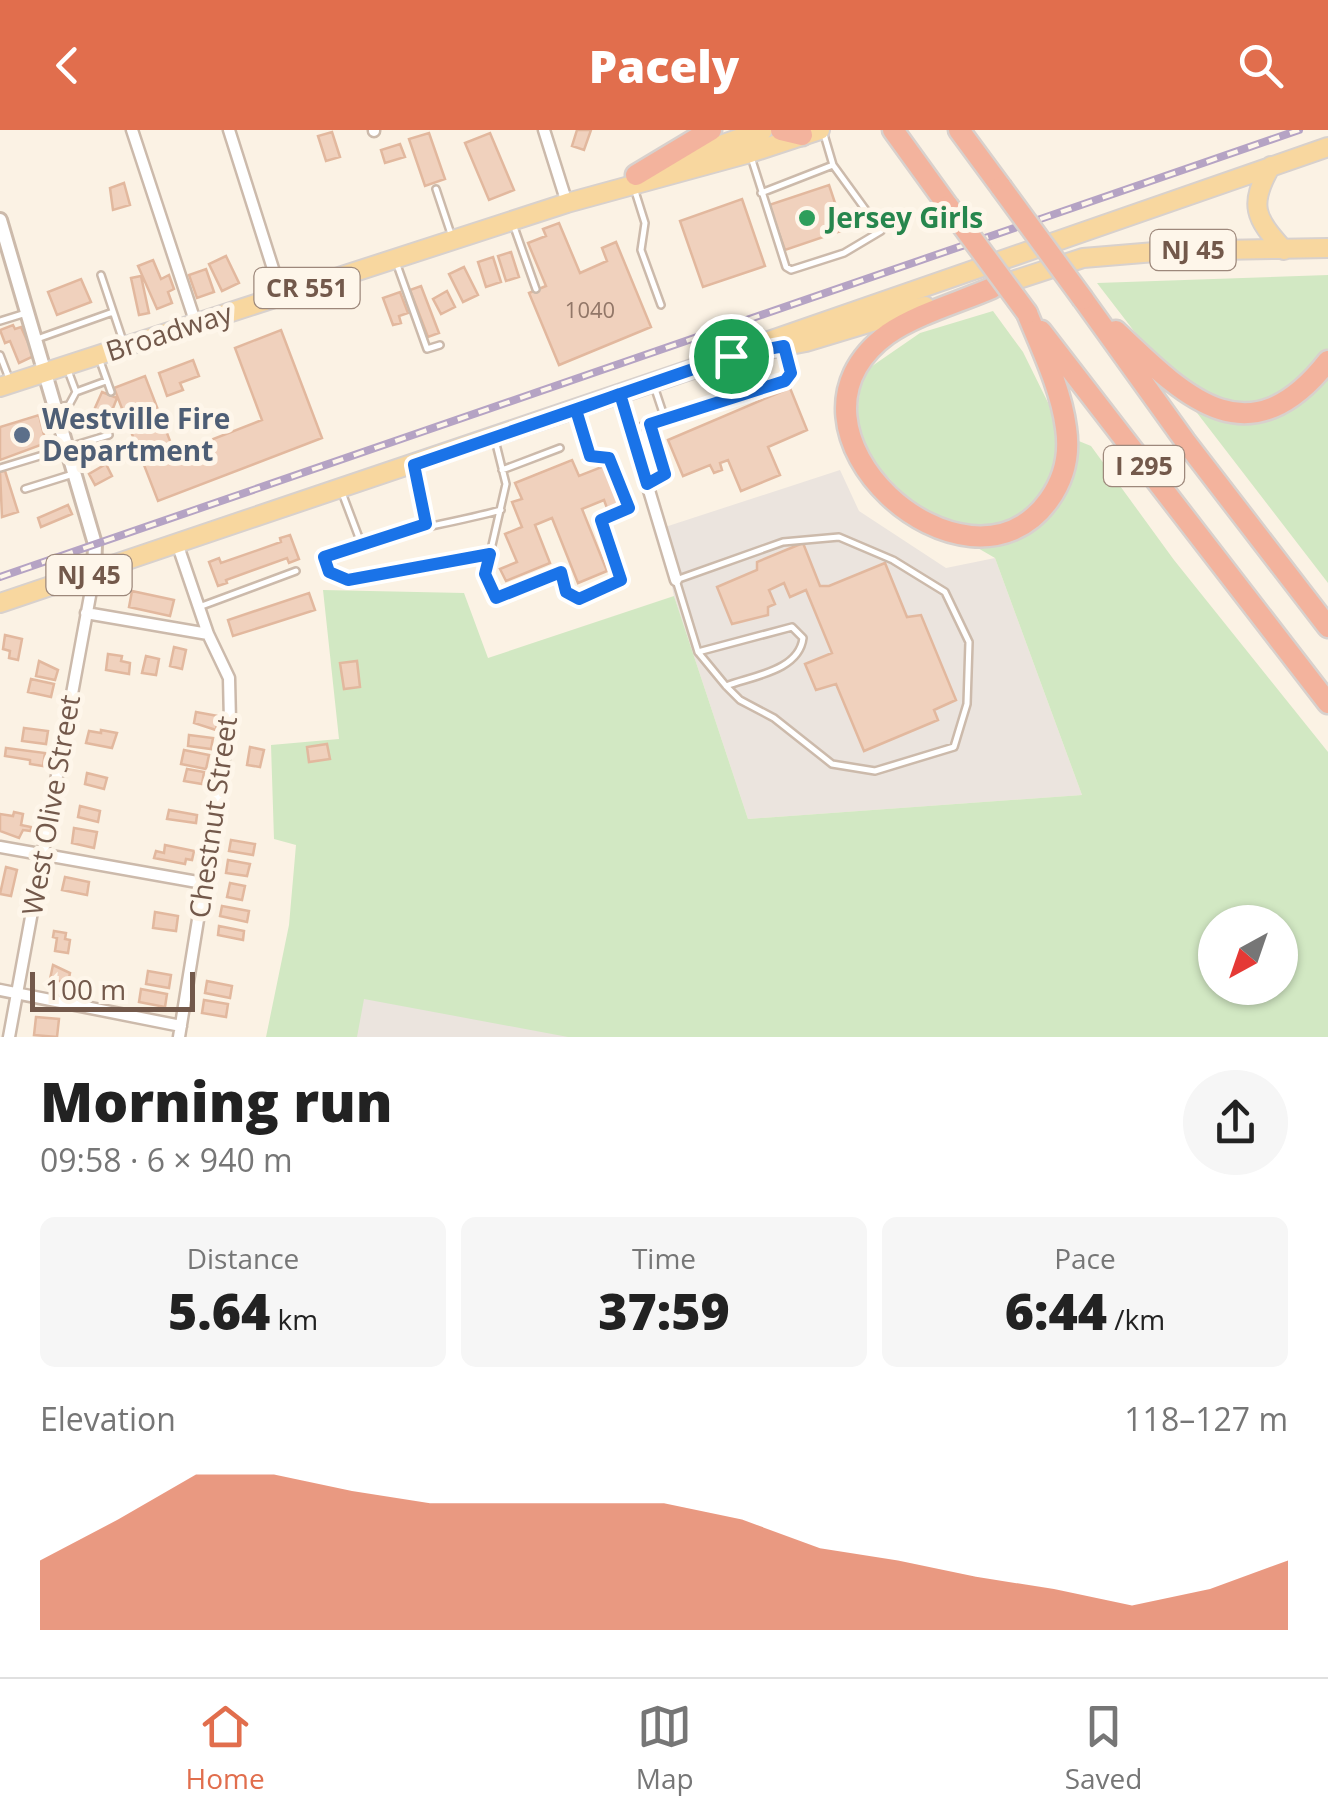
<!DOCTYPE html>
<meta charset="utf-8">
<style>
:root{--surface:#fff;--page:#f6f6f6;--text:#222;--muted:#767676;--line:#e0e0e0;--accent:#e16e4d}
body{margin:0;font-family:"Open Sans",sans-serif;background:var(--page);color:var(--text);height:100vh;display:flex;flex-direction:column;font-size:38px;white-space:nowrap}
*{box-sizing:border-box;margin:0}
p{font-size:32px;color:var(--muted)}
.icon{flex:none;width:55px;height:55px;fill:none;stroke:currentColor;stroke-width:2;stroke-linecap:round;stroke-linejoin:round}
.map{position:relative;height:907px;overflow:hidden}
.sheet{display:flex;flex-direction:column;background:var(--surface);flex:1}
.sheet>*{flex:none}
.needle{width:65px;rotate:220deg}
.fabs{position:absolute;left:1198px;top:775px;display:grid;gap:20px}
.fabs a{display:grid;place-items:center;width:100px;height:100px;border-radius:50%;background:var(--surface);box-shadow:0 2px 8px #0004;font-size:50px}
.scale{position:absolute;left:30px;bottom:25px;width:165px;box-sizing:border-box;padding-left:10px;border:5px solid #73594b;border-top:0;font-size:28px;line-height:35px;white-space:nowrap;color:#73594b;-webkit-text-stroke:8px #fef6ea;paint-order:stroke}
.pin{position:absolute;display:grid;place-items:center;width:85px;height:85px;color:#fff;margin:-42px;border:5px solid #fff;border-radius:50%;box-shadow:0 2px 10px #0007}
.round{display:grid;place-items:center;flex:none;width:105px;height:105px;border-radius:52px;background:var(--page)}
.overview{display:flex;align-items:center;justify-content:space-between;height:170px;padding:0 40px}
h1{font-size:55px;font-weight:800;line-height:75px}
.stats{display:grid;grid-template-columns:repeat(3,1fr);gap:15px;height:170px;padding:10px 40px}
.stats div{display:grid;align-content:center;border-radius:15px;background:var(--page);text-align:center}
.stats b{font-size:50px;font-weight:800}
.stats small{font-size:28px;font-weight:400}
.stats p{font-size:28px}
.chart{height:280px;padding:20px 40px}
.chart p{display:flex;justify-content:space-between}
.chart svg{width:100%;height:180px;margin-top:10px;fill:var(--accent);opacity:.7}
header{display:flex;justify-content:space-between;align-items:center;height:130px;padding:0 40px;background:var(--accent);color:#fff;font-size:45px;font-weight:800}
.dock{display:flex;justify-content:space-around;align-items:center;height:140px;border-top:2px solid var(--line);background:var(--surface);font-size:28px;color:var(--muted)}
.dock a{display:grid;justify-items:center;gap:5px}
.dock .selected{color:var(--accent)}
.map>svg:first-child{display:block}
</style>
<header><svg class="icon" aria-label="back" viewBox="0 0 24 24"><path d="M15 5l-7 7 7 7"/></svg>Pacely<svg class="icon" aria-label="search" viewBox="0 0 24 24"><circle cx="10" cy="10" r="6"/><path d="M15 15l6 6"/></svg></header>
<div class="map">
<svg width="1328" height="907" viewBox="0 0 1328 907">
<rect width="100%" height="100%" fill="#fbf2e4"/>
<!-- industrial -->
<path fill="#ebe4de" d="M840,340L859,381L946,438L995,428L1082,665L748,689L674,466L659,399Z
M314,838L694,907H302Z"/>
<!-- green -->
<path fill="#d2e8c3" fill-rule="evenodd" d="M1328,145V453L1097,153Z
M993,181L1023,222L1064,305L1091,316L1174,430L1328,622V907H568L364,869L357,907H266L289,795L296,715L274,709L271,615L339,609L323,460L464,463L488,528L674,466L748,689L1082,665L995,428L926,388L854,311L862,243L920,203ZM1215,792H1280V858H1215Z"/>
<!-- building -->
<path fill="#f0d1bd" stroke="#e2b89e" stroke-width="2.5" d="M577,0H591L584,20L572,16Z
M332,2L340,27L326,31L318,6Z
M429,3L445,49L425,56L409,9Z
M490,3L514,60L489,70L465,13Z
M400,14L405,27L385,33L381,20Z
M124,53L130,75L113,80L110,58Z
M829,55L844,100L785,120L769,75Z
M742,69L765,136L703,157L680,91Z
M559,93L580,143L607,131L602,118L616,112L651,197L559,235L529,163L546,156L528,113L546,106L543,99Z
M511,122L519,147L506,151L498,126Z
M226,126L239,153L222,161L209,134Z
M493,127L501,152L486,157L478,132Z
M153,130L161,149L169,145L174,159L168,162L172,173L157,179L138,136Z
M464,137L478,165L463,172L449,144Z
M206,139L214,162L197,168L189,145Z
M141,146L149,183L139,185L131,148Z
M81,149L91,172L57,185L48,162Z
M421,156L439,203L428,207L410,160Z
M447,161L455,177L441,184L433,169Z
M400,162L408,183L399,186L401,193L393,195L383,168Z
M13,195L15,199L21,197L34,226L19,233L10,211L5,213L0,200Z
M281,200L322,308L158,371L114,258L145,246L175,324L262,290L235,218Z
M193,230L199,246L180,253L183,260L167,266L159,243Z
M790,258L807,300L768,317L780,345L741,361L728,330L720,333L722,340L714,343L710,335L683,346L668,310Z
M102,262L117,268L106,296L90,289Z
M39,285L46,313L0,330V297Z
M121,312L127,325L107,333L102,320Z
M572,330L579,346L604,336L619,373L607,378L604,370L582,379L607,441L578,453L552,388L535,395L550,433L506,451L500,439L517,432L505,404L522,397L512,372L522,369L515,353Z
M106,334L112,346L95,355L89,344Z
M5,341L18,382L2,387L0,342Z
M68,375L72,384L41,397L38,388Z
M290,405L299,429L289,433L287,428L226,450L227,453L218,456L209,432L219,428L221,433L281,412L280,408Z
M803,413L820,456H829L885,433L907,487L921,485L956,570L934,580L938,590L864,621L836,554L816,560L805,534L832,523L806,460L790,467L784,453L769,460L775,474L768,477V485L732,494L717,457L757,440V432Z
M132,461L174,470L170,486L129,477Z
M309,463L315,480L233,506L228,490Z
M5,505L22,509L18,530L9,528L10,521L3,519Z
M174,517L186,520L182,539L170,536Z
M108,524L122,526L121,531L130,533L129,544L106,540Z
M146,526L159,529L156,545L142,543Z
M39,531L58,540L55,550L36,546Z
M357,531L360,557L344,559L340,533Z
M31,549L54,554L51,567L28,562Z
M196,582L218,586L216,600L194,593Z
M24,598L48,601L46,614L22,611Z
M101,600L117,603L112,618L86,613L89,601L101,603Z
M189,605L213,608L211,619L188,616Z
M327,614L330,629L309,632L307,617Z
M250,617L264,620L260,637L247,635Z
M6,618L45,623L43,636L30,634V630L5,626Z
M184,620L209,625L206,639L181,634Z
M187,639L204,642L202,654L184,651Z
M87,643L107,648L104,659L85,654Z
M80,676L100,681L98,692L78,687Z
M169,680L197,685L196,693L167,689Z
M14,682L23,684L21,695L31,697V701L23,700L19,708L0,701V684L13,686Z
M74,698L97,702L94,718L72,713Z
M231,710L255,714L253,725L229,721Z
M165,715L194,721L192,730L186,729L185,734L154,728L156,721L164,723Z
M228,730L250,734L247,746L226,743Z
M6,737L17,740L11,766L0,764Z
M65,747L89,752L87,765L62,760Z
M230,753L245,756L242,770L227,767Z
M222,776L249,781L247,792L220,786Z
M155,782L178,786L176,801L153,798Z
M219,796L244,801L243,810L218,805Z
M54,801L66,803L65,809L70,810L68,823L55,821L57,808L53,807Z
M53,835L70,843L68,853L50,849Z
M148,841L171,845L169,858L146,854Z
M207,851L232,856L230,868L205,863Z
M141,859L167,864L165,877L139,872Z
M204,870L228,874L226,887L202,883Z
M36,887L59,889L57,907L34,905Z"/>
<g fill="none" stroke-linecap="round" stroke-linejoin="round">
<!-- service casing -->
<g stroke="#ccbaab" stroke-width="10">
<path id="service" d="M751,27L786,137L791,140L844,123L881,101L833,35
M634,58L645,93L641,120L661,175
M436,59L452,107
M761,63L833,35L823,1
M513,94L536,159
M396,132L427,219L440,215
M101,145L124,214
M0,191L26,183
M37,209L113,182
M0,225L10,251
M99,228L111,262
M719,233L730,268
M655,259L665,289
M76,262L106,251
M55,278L69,275L76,262L67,238
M633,299L785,251L791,243L784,219
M0,338L109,305
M414,338L426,394
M502,340L560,318
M650,353L662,349L665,337L650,294
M25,359L73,344
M341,360L361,413L324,427L329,442L348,450L490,424L506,354L495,310
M839,407L893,430L945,462L969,512L967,574L954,617L875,641L832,634L774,588L740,570L726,556L698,522L676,450L783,412Z
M361,413C408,399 454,393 501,380
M490,424L485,444L497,468L561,442L567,463L579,469L621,451L601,389L629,378L609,328L590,326L576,282
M199,477L296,441
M698,522L792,497L803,508C799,541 752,546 726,556"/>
</g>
<!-- minor casing -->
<g stroke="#ccbaab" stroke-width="15">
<path id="minor" d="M132,0L196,194
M229,0L282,167
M374,0V1
M544,0L567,73
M620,264L676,450
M178,416L208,504L229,548L230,592L179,907
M86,483L208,504
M0,717L203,753
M0,860L181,896
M9,907L94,444"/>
</g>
<!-- tertiary casing -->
<g stroke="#ccbaab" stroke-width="18">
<path id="tertiary" d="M0,90L95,414L94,444"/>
</g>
<!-- primary casing -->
<g stroke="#d8d1cd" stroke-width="22">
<path id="primary" d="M664,35L763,0
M1271,36C1248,75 1255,88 1284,120
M994,157L1083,128L1167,121L1328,118
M769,211L1328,17
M0,257L567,73L750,23L820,0
M0,473L731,226L806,212L925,176"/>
</g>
<!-- motorway casing -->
<g stroke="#d8d1cd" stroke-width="25">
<path id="motorway" d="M781,0L802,5
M893,0L948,76
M959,0L1001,57
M636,45L711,0
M992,158C960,172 917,184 888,204C757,299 967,485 1049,370C1064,349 1070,325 1066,298C1061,259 1042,220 1027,183
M1083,169L1185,311L1328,497
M1041,201L1328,573
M1116,201C1185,267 1249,332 1328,231"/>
</g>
<!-- service -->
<use href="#service" stroke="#fff" stroke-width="5"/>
<!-- minor -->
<use href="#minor" stroke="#fff" stroke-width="10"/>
<!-- tertiary -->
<use href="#tertiary" stroke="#fff" stroke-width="12"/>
<!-- primary -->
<use href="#primary" stroke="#f8d79f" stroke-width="18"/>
<!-- motorway -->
<use href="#motorway" stroke="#f3b39d" stroke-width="20"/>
<!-- rail casing -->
<g stroke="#b5a3c4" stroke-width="8">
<path id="rail" d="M0,447L1299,0"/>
</g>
<!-- rail -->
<use href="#rail" stroke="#fef6ea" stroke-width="4" stroke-dasharray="11" stroke-linecap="butt"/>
<!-- motorway-bridge casing -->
<g stroke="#d8d1cd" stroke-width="25" stroke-linecap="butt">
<path id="motorway-bridge" d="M1001,57L1083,169
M948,76L1027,183"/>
</g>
<!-- motorway-bridge -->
<use href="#motorway-bridge" stroke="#f3b39d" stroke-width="20"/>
</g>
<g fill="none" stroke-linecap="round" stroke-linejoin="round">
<!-- route casing -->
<g stroke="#fff" stroke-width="20">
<path id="route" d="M731,226C625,262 520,299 414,335L426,394L324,427L329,442L348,450L490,424L485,444L496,468L561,442L566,462L579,469L621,450L601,390L629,378L609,328L590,326L576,280L620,264L647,354L665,344L650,294L785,251L791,243L784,216L731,226"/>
</g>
<!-- route -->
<use href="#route" stroke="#1a73e8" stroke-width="12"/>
</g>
<!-- markers -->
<circle fill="#2e9e5b" stroke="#fef6ea" stroke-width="4" cx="807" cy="88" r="10"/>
<circle fill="#5c6f8a" stroke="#fef6ea" stroke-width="4" cx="22" cy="305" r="10"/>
<g text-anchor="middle" stroke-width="10" stroke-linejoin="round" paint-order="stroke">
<!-- number labels -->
<g font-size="22" fill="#927768">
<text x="590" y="188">1040</text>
</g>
<!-- shield labels -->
<g fill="#fef6ea" stroke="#9d887b" stroke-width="2.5">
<rect x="1150.5" y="100" width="85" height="40" rx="8"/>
<rect x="254.5" y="138" width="105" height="40" rx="8"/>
<rect x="1104" y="316" width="80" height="40" rx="8"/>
<rect x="46.5" y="425" width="85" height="40" rx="8"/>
</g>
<g font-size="25" font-weight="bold" fill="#73594b">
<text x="1193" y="129">NJ 45</text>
<text x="307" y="167">CR 551</text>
<text x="1144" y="345">I 295</text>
<text x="89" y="454">NJ 45</text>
</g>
<!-- leisure labels -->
<g font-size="28" font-weight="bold" fill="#27864d" stroke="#fef6ea" text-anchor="start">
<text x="827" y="98">Jersey Girls</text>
</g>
<!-- street labels -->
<g font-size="28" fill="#73594b" stroke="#fef6ea">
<text transform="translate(169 202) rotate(-18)" y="10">Broadway</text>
<text transform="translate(51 675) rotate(-80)" y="10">West Olive Street</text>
<text transform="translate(213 687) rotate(-82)" y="10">Chestnut Street</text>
</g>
<!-- service labels -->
<g font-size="28" font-weight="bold" fill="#4e5e75" stroke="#fef6ea" text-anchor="start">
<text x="42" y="299">Westville Fire<tspan x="42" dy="32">Department</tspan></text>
</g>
</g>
</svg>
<div class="fabs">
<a><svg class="needle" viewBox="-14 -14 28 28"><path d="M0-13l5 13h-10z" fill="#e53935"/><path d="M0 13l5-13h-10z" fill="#767676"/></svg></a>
</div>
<div class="scale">100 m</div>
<div class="pin" style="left:731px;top:226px;background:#1e9e55"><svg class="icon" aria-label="arrive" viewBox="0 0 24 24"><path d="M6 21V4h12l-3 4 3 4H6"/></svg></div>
</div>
<section class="sheet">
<div class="overview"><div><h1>Morning run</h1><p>09:58 · 6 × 940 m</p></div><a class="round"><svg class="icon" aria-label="share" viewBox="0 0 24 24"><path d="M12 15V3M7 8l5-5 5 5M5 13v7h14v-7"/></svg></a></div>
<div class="stats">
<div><p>Distance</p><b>5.64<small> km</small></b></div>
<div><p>Time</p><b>37:59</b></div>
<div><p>Pace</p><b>6:44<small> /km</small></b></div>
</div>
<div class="chart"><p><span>Elevation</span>118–127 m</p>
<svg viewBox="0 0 160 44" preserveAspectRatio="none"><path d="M0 44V27L10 17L20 6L30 6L40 10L50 13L60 13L70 13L80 13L90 17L100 24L110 27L120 31L130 34L140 38L150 34L160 27V44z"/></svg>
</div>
</section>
<nav class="dock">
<a class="selected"><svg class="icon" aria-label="home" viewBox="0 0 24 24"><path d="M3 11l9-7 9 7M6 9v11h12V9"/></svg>Home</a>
<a><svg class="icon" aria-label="map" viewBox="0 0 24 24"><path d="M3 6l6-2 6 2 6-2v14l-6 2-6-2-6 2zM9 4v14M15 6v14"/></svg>Map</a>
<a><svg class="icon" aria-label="saved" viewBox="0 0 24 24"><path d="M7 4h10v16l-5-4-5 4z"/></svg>Saved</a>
</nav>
